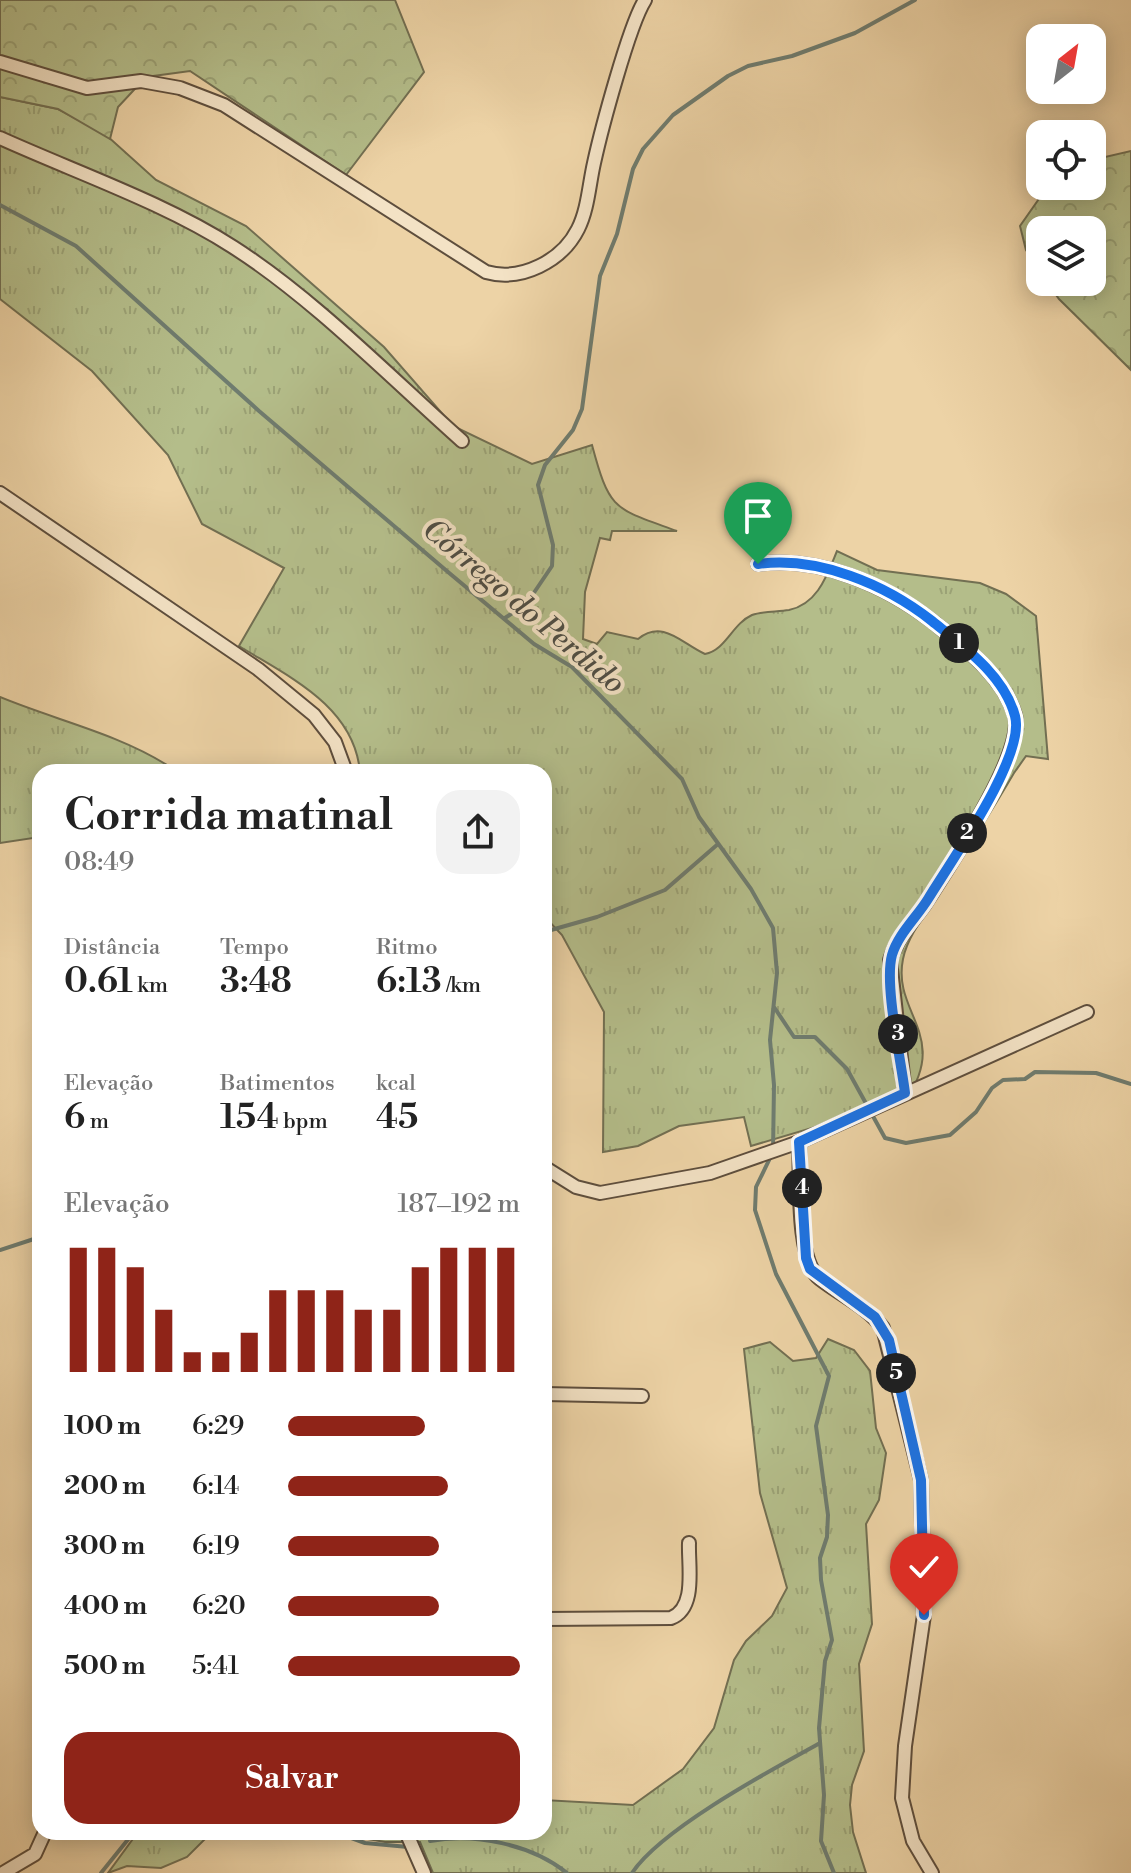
<!DOCTYPE html>
<html lang="pt">
<meta charset="utf-8">
<style>
:root{--surface:#fff;--page:#f2f2f2;--text:#222;--muted:#767676;--accent:#8f2418}
body{margin:0;font-family:"Libre Bodoni",serif;background:var(--page);color:var(--text);height:100vh;display:flex;flex-direction:column;font-size:30px;white-space:nowrap}
*{box-sizing:border-box;margin:0}
p{font-size:26px;color:var(--muted)}
.icon{flex:none;width:44px;height:44px;fill:none;stroke:currentColor;stroke-width:2;stroke-linecap:round;stroke-linejoin:round}
.map{position:relative;flex:1;overflow:hidden}
.side{position:absolute;left:32px;top:764px;width:520px;height:1076px;display:flex;flex-direction:column;background:var(--surface);border-radius:24px;box-shadow:0 4px 20px #0003}
.side>*{flex:none}
.needle{width:52px;rotate:31deg}
.controls{position:absolute;left:1026px;top:24px;display:grid;gap:16px}
.controls a{display:grid;place-items:center;width:80px;height:80px;border-radius:16px;background:var(--surface);box-shadow:0 4px 20px #0003;font-size:40px}
.pin{position:absolute;display:grid;place-items:center;width:68px;height:68px;color:#fff;margin:-82px -34px;border-radius:50% 50% 50% 0;rotate:-45deg;box-shadow:0 0 8px #0007}
.pin .icon{rotate:45deg}
.km{position:absolute;width:40px;height:40px;margin:-20px;border-radius:50%;background:#222;color:#fff;font-size:22px;line-height:40px;text-align:center}
.round{display:grid;place-items:center;flex:none;width:84px;height:84px;border-radius:24px;background:var(--page)}
.headline{display:flex;align-items:center;justify-content:space-between;height:136px;padding:0 32px}
h1{font-size:44px;font-weight:600;line-height:60px}
.figures{display:grid;grid-template-columns:repeat(3,1fr);gap:12px;height:136px;padding:8px 32px}
.figures div{display:grid;align-content:center}
.figures b{font-size:34px;font-weight:600}
.figures small{font-size:22px;font-weight:400}
.figures p{font-size:22px}
.chart{height:224px;padding:16px 32px}
.chart p{display:flex;justify-content:space-between}
.chart svg{width:100%;height:144px;margin-top:8px;stroke:var(--accent);stroke-width:6}
.cta{display:flex;gap:16px;margin-top:auto;padding:16px 32px}
.cta a{flex:1;height:92px;border-radius:24px;background:var(--accent);color:#fff;font-size:32px;font-weight:600;line-height:92px;text-align:center}
ul{padding:0 32px;list-style:none;font-size:26px}
li{display:grid;grid-template-columns:128px 96px 1fr;align-items:center;height:60px}
li i{height:20px;border-radius:10px;background:var(--accent)}
.map>svg:first-child{display:block}
</style>
<div class="map">
<svg width="1131" height="1873" viewBox="0 0 1131 1873">
<defs>
<pattern id="grass-tufts" width="24" height="20" patternUnits="userSpaceOnUse" patternTransform="scale(2)"><rect width="24" height="20" fill="#b4bd8a"/><path d="M3 7l-1-3M5 7V3M7 7l1-3M15 17l-1-3M17 17v-4M19 17l1-3" fill="none" stroke="#9ba276"/></pattern>
<pattern id="forest-crowns" width="20" height="18" patternUnits="userSpaceOnUse" patternTransform="scale(2)"><rect width="20" height="18" fill="#b4bd8a"/><path d="M2 6a3 3 0 1 1 6 0M12 15a3 3 0 1 1 6 0" fill="none" stroke="#9ba276"/></pattern>
</defs>
<rect width="100%" height="100%" fill="#edd3a6"/>
<filter id="stains"><feTurbulence type="fractalNoise" baseFrequency=".0025" numOctaves="4"/><feColorMatrix values="0 0 0 0 .2 0 0 0 0 .09 0 0 0 0 .02 0 0 0 .5 -.17"/></filter>
<radialGradient id="worn" r=".72"><stop offset=".6" stop-color="#630" stop-opacity="0"/><stop offset="1" stop-color="#630" stop-opacity=".3"/></radialGradient>
<!-- grass -->
<path fill="url(#grass-tufts)" stroke="#726f52" stroke-width="2" d="M0,97L58,109L105,134L156,180L246,226L384,347L453,426L532,464L592,445C610,512 614,508 677,531H612L610,540L600,538L585,592L583,639L597,644L607,632L638,639C663,619 681,643 705,654C726,650 732,624 752,615C763,611 777,612 789,610C818,604 827,575 837,551L877,570L980,583L1006,594L1036,616L1048,759L1026,756L1014,773C991,812 967,850 942,889C929,910 908,934 903,959C892,1013 950,1035 906,1100L751,1146L744,1117L679,1126L638,1146L603,1152L604,1012L562,935L544,916V772H360C354,706 289,677 239,646L284,568L202,524L168,455L92,371L0,299Z
M0,697C55,720 116,733 167,765L161,772H40V837L0,843Z
M828,1339L854,1350L870,1371L876,1428L886,1453L879,1500L866,1524L872,1624L859,1664L864,1751L852,1785L850,1805L853,1832L866,1873H433L420,1842H385L328,1832H544V1800L633,1805L683,1769L714,1728L734,1660L746,1641L772,1616L787,1588L760,1493L744,1349L770,1342L793,1361L816,1358Z
M138,1832H212L187,1857L161,1868L127,1866L108,1873Z"/>
<!-- forest -->
<path fill="url(#forest-crowns)" stroke="#726f52" stroke-width="2" d="M0,0H395L424,72L346,175L190,71L146,77L118,107L110,139L58,109L0,97Z
M1131,151V370L1059,299L1047,282H1092V230H1040V271L1026,250L1020,226L1048,186H1092V160Z"/>
<g fill="none" stroke-linecap="round" stroke-linejoin="round">
<!-- stream -->
<path stroke="#6f7c6f" stroke-width="4" d="M0,205L76,246L259,411L448,572L534,644L572,667L682,779L699,817L751,889L773,928L777,973L770,1040L774,1085L773,1152L756,1187L755,1210L776,1274L829,1376L816,1426L828,1515L827,1537L820,1558L821,1580L832,1640L825,1661L819,1728L824,1795L821,1841L834,1873
M505,618L527,603L552,566L553,545L538,485L545,465L573,430L582,409L600,276L617,234L633,169L643,149L673,115L728,76L748,66L792,56L855,33L915,0
M544,932L597,917L665,890L718,844
M774,1007L794,1037H815L847,1069L885,1138L906,1143L950,1135L976,1112L992,1088L1003,1080L1025,1079L1035,1072L1096,1073L1131,1084
M0,1250L40,1237
M335,1832L365,1843L408,1847
M430,1841C475,1833 531,1844 567,1873
M101,1873L134,1832
M632,1873C661,1829 771,1770 820,1743"/>
<!-- minor casing -->
<g stroke="#5e4e3d" stroke-width="16">
<path id="minor" d="M0,62L87,88L141,81L180,88L224,105L486,272C521,282 562,261 578,229C588,209 589,185 594,163C601,131 629,25 645,0
M0,138C75,172 165,203 233,247C313,298 390,377 462,441
M0,493L258,669L314,715L335,742L346,772
M758,564C818,556 884,584 932,621C963,646 1003,675 1015,715C1025,754 948,868 925,904C912,922 897,938 890,960L905,1093
M799,1142C801,1174 795,1260 820,1279C842,1296 866,1306 883,1328L921,1480L924,1615L905,1746L902,1798L913,1841L932,1873
M544,1167L576,1187L600,1193L710,1173L799,1142L1087,1012
M544,1394L642,1396
M544,1619L671,1618C697,1608 688,1566 689,1543
M406,1832L424,1873
M3,1873L35,1854L45,1832"/>
</g>
<!-- minor -->
<use href="#minor" stroke="#f3e2c5" stroke-width="12"/>
</g>
<g fill="none" stroke-linecap="round" stroke-linejoin="round">
<!-- route casing -->
<g stroke="#fff" stroke-width="16">
<path id="route" d="M758,564C818,556 885,584 932,621C963,646 1004,675 1015,716C1026,756 951,861 928,899C917,917 898,934 892,955C884,984 901,1060 905,1093L799,1142L806,1258L810,1269L875,1317L889,1340L921,1480L924,1615"/>
</g>
<!-- route -->
<use href="#route" stroke="#1a73e8" stroke-width="10"/>
</g>
<g text-anchor="middle" stroke-width="8" stroke-linejoin="round" paint-order="stroke">
<!-- water labels -->
<g font-size="30" font-style="italic" fill="#4f4e45" stroke="#f3e2c5">
<text transform="translate(524 606) rotate(40)" y="10">Córrego do Perdido</text>
</g>
</g>
<rect width="100%" height="100%" filter="url(#stains)"/>
<rect width="100%" height="100%" fill="url(#worn)"/>
</svg>
<div class="controls">
<a><svg class="needle" viewBox="-14 -14 28 28"><path d="M0-13l5 13h-10z" fill="#e53935"/><path d="M0 13l5-13h-10z" fill="#767676"/></svg></a>
<a><svg class="icon" aria-label="locate" viewBox="0 0 24 24"><circle cx="12" cy="12" r="6"/><path d="M12 2v4M12 18v4M2 12h4M18 12h4"/></svg></a>
<a><svg class="icon" aria-label="layers" viewBox="0 0 24 24"><path d="M12 4l9 5-9 5-9-5zM3 14l9 5 9-5"/></svg></a>
</div>
<div class="pin" style="left:758px;top:564px;background:#1e9e55"><svg class="icon" aria-label="arrive" viewBox="0 0 24 24"><path d="M6 21V4h12l-3 4 3 4H6"/></svg></div>
<div class="pin" style="left:924px;top:1615px;background:#d93025"><svg class="icon" aria-label="check" viewBox="0 0 24 24"><path d="M5 12l5 5 9-10"/></svg></div>
<b class="km" style="left:959px;top:643px">1</b>
<b class="km" style="left:967px;top:833px">2</b>
<b class="km" style="left:898px;top:1034px">3</b>
<b class="km" style="left:802px;top:1188px">4</b>
<b class="km" style="left:896px;top:1373px">5</b>
<section class="side">
<div class="headline"><div><h1>Corrida matinal</h1><p>08:49</p></div><a class="round"><svg class="icon" aria-label="share" viewBox="0 0 24 24"><path d="M12 15V3M7 8l5-5 5 5M5 13v7h14v-7"/></svg></a></div>
<div class="figures">
<div><p>Distância</p><b>0.61<small> km</small></b></div>
<div><p>Tempo</p><b>3:48</b></div>
<div><p>Ritmo</p><b>6:13<small> /km</small></b></div>
</div>
<div class="figures">
<div><p>Elevação</p><b>6<small> m</small></b></div>
<div><p>Batimentos</p><b>154<small> bpm</small></b></div>
<div><p>kcal</p><b>45</b></div>
</div>
<div class="chart"><p><span>Elevação</span>187–192 m</p>
<svg viewBox="0 0 160 44" preserveAspectRatio="none"><path d="M5 44V6M15 44V6M25 44V12M35 44V25M45 44V38M55 44V38M65 44V32M75 44V19M85 44V19M95 44V19M105 44V25M115 44V25M125 44V12M135 44V6M145 44V6M155 44V6"/></svg>
</div>
<ul>
<li><b>100 m</b>6:29<i style="width:59%"></i></li>
<li><b>200 m</b>6:14<i style="width:69%"></i></li>
<li><b>300 m</b>6:19<i style="width:65%"></i></li>
<li><b>400 m</b>6:20<i style="width:65%"></i></li>
<li><b>500 m</b>5:41<i style="width:100%"></i></li>
</ul>
<div class="cta"><a>Salvar</a></div>
</section>
</div>
